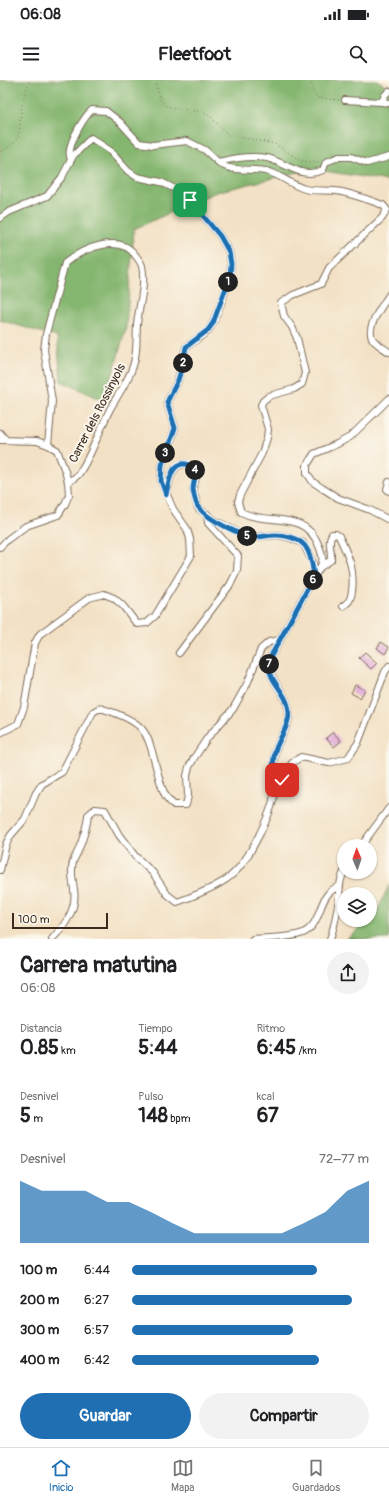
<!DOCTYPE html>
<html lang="es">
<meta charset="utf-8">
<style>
:root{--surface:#fff;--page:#f2f2f2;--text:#202124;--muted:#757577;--line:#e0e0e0;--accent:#1f6fb2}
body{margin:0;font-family:Pangolin,sans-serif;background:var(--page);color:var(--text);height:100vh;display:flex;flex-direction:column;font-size:15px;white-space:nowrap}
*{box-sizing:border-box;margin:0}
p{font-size:13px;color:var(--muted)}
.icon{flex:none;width:22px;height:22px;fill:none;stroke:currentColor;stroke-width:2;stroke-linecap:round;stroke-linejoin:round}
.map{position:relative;height:859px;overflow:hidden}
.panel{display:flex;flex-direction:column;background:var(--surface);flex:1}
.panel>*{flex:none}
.needle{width:26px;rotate:358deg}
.fabs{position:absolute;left:337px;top:759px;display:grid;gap:8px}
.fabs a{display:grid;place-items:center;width:40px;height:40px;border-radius:50%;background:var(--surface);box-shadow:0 1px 3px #0004;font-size:20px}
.scale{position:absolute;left:12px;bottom:10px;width:96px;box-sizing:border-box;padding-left:4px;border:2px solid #3b2a1e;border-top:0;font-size:11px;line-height:14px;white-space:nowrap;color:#3b2a1e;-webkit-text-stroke:3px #fbf7ec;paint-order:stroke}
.pin{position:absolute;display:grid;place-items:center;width:34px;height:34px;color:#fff;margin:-17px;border-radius:8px;box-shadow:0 2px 6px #0006}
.km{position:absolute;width:20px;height:20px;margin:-10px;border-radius:50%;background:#222;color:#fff;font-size:11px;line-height:20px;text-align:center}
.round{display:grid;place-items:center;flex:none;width:42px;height:42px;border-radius:21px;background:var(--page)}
.headline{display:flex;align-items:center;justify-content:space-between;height:68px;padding:0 20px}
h1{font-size:22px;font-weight:700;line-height:30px}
.stats{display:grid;grid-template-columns:repeat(3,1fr);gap:6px;height:68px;padding:4px 20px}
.stats div{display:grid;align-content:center}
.stats b{font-size:20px;font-weight:700}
.stats small{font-size:11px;font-weight:400}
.stats p{font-size:11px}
.chart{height:112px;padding:8px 20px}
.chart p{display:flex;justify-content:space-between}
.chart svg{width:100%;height:72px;margin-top:4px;fill:var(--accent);opacity:.7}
.action{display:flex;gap:8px;margin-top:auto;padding:8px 20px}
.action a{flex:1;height:46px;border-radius:24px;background:var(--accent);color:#fff;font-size:16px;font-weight:700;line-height:46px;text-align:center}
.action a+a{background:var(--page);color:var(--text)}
ul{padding:0 20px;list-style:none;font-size:13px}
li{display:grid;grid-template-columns:64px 48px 1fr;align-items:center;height:30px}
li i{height:10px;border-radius:5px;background:var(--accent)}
.status{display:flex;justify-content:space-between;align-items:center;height:28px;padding:0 20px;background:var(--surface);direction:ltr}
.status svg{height:11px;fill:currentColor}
header{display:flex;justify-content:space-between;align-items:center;height:52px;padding:0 20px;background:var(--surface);font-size:18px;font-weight:700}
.menu{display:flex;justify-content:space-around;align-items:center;height:56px;border-top:1px solid var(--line);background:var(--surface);font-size:11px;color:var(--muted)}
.menu a{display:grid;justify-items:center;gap:2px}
.menu .selected{color:var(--accent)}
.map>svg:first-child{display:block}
</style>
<div class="status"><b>06:08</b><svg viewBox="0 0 49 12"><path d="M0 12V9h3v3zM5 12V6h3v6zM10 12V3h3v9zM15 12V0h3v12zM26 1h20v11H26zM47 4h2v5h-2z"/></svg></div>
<header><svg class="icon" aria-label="menu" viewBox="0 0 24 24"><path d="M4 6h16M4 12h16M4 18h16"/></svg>Fleetfoot<svg class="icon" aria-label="search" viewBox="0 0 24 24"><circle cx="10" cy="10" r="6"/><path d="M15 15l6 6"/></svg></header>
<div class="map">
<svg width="389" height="859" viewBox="0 0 389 859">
<rect width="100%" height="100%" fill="#fbf7ec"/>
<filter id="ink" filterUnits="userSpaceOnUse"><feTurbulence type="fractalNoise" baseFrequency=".025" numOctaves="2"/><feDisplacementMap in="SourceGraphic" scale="8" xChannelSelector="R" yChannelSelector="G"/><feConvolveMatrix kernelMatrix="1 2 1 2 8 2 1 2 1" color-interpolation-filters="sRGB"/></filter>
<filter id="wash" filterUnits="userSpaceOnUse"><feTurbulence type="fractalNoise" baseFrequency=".012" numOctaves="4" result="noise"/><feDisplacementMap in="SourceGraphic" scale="16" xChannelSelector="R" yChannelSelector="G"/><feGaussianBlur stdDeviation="0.9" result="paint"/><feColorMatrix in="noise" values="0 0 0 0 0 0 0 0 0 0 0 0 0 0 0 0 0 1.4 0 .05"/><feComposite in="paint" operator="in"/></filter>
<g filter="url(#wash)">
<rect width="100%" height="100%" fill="#f3e1c5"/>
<!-- forest -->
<path fill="#85b66f" stroke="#607046" d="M0,0H377L389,8V101L311,89L216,112L134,149L126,248L105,321L61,301L57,257L0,240Z
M389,805V859H347L375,836Z"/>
<g id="blocks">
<!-- building -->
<path fill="#e1a6d7" d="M381,562L389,567L385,574L377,568Z
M365,572L377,583L371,589L359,578Z
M355,605L365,610L360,618L351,613Z
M333,652L341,661L334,667L326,658Z"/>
</g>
</g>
<g filter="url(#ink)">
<use href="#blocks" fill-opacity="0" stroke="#7b6a58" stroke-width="1"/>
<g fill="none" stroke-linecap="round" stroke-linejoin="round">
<!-- street casing -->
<g stroke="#7b6a58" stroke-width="8">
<path id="street" d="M389,11L385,15L382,22L389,23
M345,20L382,22
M71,80C70,77 69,73 70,70C71,59 84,37 92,30L106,31L120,42L139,63L153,65L187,61L205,70L218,82C234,78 250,75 267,78C287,83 302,100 323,90L326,82L339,77H351L367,83L389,77
M218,82C231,93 249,88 265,91C280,94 291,105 305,109C316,112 330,109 342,112C356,115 369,120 383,125L387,130L382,138L329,188L321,204L293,215L281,223L284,236L292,247L297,258L305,293L302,304L294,309L269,316L263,321L261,325L268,349L267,358L262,373L240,415L238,422L241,432C268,446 305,429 319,466C325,481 323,484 314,497
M0,138L9,132L47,116L62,97L73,76L91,58L109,70L128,91L137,97L161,102L177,110L190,120L220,156L229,172L231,184L230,197L222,220L213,243L208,251L186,267L178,300L167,322L175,348L170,364L165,375L162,385L161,401L173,429L187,449L190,459L191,476L155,536L147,543L137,544L123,526L114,518L104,514L89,518L40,554L35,563L24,627L18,644L0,653
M389,215C383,225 366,246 372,258C375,264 384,268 389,272
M389,319L350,357L337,364L314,374L307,385V393L313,402L322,408L338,418L370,430L389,440
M0,353L6,360
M0,360L37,361L48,365L57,370L65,391L68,402L69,415L65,424L58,435L26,446L8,459L0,467
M48,365L52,321L44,270L46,254L65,183C82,169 120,152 136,176C138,179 141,182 142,186C146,205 139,225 137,244C136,258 138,272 133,286C129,300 117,316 110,329C99,351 92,375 78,395C75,398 71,400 68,402
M389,402L387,409L389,411
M322,486L331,480C332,471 327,462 332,454H336L339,456C348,476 355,488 352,511C351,518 350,522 343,526
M179,573L230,505L237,491L238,476L208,443L207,434
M274,711L292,683L301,677L329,683L348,678L358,663L385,592L389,586
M361,766L389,728
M0,790L6,764L11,755L25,739L36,713L42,704L62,692L93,632L100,628C153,644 146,654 160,701C163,711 165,718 174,725H186L188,716L187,696L189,687L194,678L208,657L233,629L247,604L261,569L269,562L280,560
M52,859C65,846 77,828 74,810C73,801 70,791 73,782C74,778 77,774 78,771C83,759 87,748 88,735L95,729L105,730L119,755L135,776L153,793L167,814L177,822C194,816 221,806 234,793C249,779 271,735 274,715C276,702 272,687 275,672C278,659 290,647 289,632C288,614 269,601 269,585C269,583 270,579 271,576L314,497L313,483L303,463L288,457L277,455L254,457L241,454L214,440L198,428L193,409L197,394L194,387C174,376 169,398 167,413
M253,859C270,857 288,859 303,853C324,844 316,813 340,806
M330,859C334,848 336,837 338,825C340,814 338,802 344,792"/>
</g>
<!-- path -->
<path stroke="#7b6a58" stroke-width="1" stroke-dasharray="1 3" stroke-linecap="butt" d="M156,0V5L160,19L166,26L202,32L210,36L228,55L275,64L301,81L319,82
M310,0L313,12L318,18L339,20
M0,72C23,60 19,53 21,31C22,20 26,10 30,0"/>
<!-- street -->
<use href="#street" stroke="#fff" stroke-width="6"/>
</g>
</g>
<g fill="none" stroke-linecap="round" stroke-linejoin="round" filter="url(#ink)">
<!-- route casing -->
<g stroke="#fff" stroke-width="8">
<path id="route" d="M190,120L220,156L229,172L231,184L230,197L213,243L208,250L186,267L182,287L178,300L167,322L175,348L162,385L161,401L166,415C169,399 173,375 194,387C197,396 194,399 193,408C193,412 196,425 199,428C209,440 240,456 255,457C262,457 269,455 276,455C284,455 296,458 302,463C310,469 313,488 314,497L271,576C270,579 269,583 269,586C269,602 289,614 289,633C289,647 279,658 275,671C272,684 273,699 274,711L282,700"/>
</g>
<!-- route -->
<use href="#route" stroke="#1f6fb2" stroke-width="5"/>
</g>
<g text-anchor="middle" stroke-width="4" stroke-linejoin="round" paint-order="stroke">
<!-- street labels -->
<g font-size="12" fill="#3b2a1e" stroke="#fbf7ec">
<text transform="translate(97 333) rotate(-63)" y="4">Carrer dels Rossinyols</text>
</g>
</g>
</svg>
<div class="fabs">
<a><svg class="needle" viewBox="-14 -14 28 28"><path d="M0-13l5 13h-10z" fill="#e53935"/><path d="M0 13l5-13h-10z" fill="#757577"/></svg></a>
<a><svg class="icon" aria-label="layers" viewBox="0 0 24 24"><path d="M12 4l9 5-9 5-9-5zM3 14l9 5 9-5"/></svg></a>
</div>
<div class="scale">100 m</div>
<div class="pin" style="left:190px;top:120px;background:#1e9e55"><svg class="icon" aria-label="arrive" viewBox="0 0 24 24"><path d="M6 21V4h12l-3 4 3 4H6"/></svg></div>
<div class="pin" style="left:282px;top:700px;background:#d93025"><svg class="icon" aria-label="check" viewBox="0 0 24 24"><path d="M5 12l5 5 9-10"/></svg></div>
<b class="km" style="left:228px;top:202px">1</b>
<b class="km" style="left:183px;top:283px">2</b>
<b class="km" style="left:165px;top:373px">3</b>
<b class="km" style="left:195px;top:390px">4</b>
<b class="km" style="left:247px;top:456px">5</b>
<b class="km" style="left:313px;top:500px">6</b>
<b class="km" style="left:269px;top:584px">7</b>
</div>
<section class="panel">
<div class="headline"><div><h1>Carrera matutina</h1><p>06:08</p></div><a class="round"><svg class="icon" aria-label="share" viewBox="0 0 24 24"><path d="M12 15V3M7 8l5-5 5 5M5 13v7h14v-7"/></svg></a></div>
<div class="stats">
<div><p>Distancia</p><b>0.85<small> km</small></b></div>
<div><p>Tiempo</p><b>5:44</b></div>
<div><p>Ritmo</p><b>6:45<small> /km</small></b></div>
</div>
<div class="stats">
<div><p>Desnivel</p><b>5<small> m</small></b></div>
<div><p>Pulso</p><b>148<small> bpm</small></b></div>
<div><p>kcal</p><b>67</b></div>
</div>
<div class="chart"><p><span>Desnivel</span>72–77 m</p>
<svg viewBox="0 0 160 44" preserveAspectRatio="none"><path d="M0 44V6L10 12L20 12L30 12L40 19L50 19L60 25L70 32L80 38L90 38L100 38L110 38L120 38L130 32L140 25L150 12L160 6V44z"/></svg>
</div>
<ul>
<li><b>100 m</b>6:44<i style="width:78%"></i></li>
<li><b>200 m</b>6:27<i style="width:93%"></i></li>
<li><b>300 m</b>6:57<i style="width:68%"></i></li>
<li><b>400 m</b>6:42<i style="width:79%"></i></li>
</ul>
<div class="action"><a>Guardar</a><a>Compartir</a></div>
</section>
<nav class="menu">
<a class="selected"><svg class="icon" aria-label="home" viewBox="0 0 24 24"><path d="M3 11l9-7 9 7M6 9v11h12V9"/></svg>Inicio</a>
<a><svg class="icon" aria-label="map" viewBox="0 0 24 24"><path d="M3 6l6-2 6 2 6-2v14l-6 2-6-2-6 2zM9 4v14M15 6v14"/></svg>Mapa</a>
<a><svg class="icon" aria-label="saved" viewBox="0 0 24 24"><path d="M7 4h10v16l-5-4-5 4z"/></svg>Guardados</a>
</nav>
